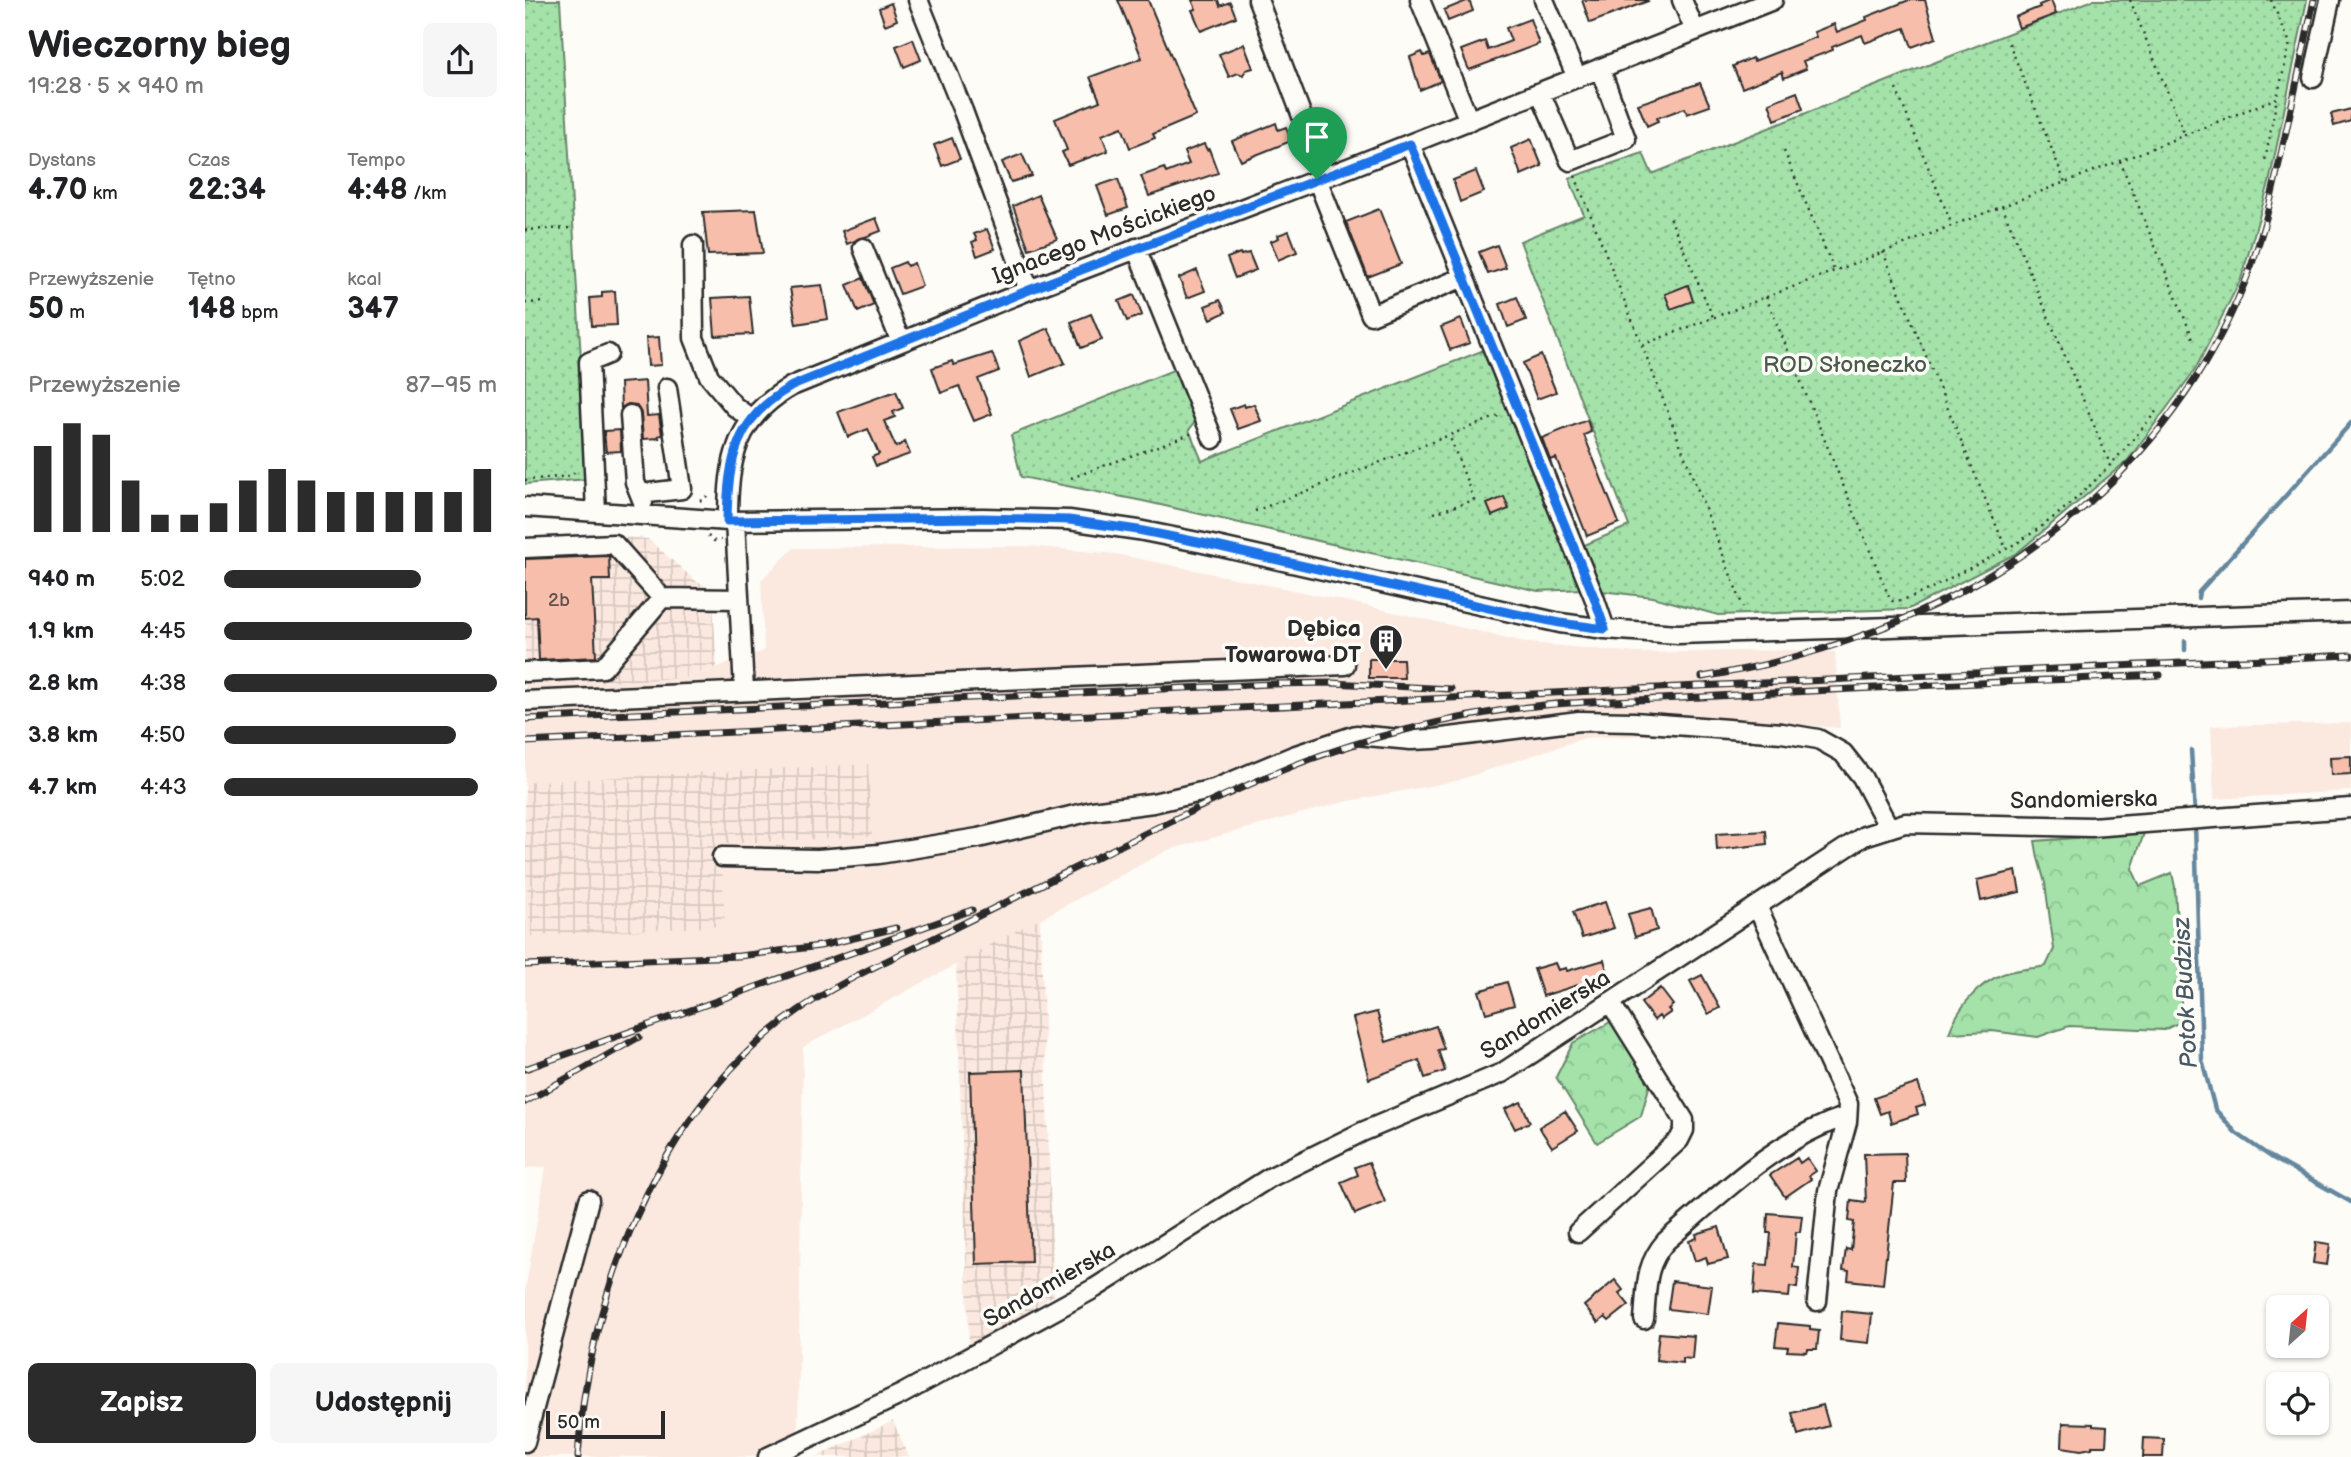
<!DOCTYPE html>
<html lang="pl">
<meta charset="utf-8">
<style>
:root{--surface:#fff;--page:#f6f6f6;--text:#202124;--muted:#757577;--accent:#2b2b2b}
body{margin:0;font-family:"Balsamiq Sans",sans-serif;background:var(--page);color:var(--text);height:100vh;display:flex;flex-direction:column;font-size:26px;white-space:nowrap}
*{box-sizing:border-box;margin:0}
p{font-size:23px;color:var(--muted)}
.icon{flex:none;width:38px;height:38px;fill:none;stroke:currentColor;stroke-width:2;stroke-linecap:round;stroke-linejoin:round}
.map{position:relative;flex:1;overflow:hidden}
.side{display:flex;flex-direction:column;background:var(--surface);width:525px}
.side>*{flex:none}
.needle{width:46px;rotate:27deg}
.fabs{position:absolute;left:1741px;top:1295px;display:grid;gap:14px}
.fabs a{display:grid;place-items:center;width:63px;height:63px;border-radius:10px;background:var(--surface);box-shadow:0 2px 5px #0004;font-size:35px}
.scale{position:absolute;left:21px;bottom:18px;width:119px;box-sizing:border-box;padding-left:7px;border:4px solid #2b2b2b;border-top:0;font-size:19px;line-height:24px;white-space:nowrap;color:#2b2b2b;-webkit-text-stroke:5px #fdfcf7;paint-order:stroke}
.pin{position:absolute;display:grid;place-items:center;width:60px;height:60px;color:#fff;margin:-72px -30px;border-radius:50% 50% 50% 0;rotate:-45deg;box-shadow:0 0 7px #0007}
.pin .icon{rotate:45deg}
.round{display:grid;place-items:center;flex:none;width:74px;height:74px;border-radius:10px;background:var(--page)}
.overview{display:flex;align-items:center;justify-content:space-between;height:119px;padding:0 28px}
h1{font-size:38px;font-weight:700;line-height:52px}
.stats{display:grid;grid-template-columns:repeat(3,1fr);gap:10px;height:119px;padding:7px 28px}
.stats div{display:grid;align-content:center}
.stats b{font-size:30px;font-weight:700}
.stats small{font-size:19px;font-weight:400}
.stats p{font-size:19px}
.chart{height:196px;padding:14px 28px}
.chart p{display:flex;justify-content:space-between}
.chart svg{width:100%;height:126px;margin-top:7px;stroke:var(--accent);stroke-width:6}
.button{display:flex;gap:14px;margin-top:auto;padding:14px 28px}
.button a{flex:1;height:80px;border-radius:10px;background:var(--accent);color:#fff;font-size:28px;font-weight:700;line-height:80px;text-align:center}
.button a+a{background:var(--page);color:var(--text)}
ul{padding:0 28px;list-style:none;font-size:23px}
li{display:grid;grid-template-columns:112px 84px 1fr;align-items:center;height:52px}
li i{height:18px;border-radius:9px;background:var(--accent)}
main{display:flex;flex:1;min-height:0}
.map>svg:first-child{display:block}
</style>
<main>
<section class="side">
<div class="overview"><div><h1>Wieczorny bieg</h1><p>19:28 · 5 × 940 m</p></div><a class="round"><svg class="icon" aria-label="share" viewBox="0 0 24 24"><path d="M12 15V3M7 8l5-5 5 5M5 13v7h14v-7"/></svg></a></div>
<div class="stats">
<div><p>Dystans</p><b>4.70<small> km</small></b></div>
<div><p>Czas</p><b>22:34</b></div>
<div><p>Tempo</p><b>4:48<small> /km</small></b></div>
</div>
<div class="stats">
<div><p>Przewyższenie</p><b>50<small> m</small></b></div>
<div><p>Tętno</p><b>148<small> bpm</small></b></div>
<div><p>kcal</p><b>347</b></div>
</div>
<div class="chart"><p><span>Przewyższenie</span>87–95 m</p>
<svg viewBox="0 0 160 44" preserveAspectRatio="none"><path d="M5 44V14M15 44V6M25 44V10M35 44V26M45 44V38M55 44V38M65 44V34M75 44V26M85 44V22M95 44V26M105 44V30M115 44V30M125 44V30M135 44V30M145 44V30M155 44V22"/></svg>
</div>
<ul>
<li><b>940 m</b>5:02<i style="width:72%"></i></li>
<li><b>1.9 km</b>4:45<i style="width:91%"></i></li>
<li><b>2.8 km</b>4:38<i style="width:100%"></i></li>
<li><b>3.8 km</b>4:50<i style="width:85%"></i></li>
<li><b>4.7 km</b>4:43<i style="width:93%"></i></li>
</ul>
<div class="button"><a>Zapisz</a><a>Udostępnij</a></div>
</section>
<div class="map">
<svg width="1826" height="1457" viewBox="0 0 1826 1457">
<defs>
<pattern id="industrial-grid" width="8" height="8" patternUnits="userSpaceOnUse" patternTransform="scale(1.75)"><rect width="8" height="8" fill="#fbe9e0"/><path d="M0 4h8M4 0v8" fill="none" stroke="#d7c8c0"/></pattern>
<pattern id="forest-crowns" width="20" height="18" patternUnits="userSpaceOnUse" patternTransform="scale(1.75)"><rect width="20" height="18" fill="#a4e2aa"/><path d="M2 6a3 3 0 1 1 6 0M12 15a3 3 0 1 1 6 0" fill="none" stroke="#8dc292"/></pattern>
<pattern id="garden-dots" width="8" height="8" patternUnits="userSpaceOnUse" patternTransform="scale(1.75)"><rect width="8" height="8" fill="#a4e2aa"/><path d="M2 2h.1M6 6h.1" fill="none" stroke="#8dc292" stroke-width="1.8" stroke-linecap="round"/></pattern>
</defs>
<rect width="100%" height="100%" fill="#fdfcf7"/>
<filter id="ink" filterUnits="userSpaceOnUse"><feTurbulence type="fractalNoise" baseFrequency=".0143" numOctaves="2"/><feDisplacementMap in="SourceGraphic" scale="14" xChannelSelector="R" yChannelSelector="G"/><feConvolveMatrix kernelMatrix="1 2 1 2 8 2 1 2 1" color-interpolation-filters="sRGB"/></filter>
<g filter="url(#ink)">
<!-- built -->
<path fill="#fbe9e0" d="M503,546L591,554L807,598L1004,643L1112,653L1266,650L1310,652L1315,728L1137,713L1125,735L1059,738L931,781L819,802L643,850L278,1047L273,1428L264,1457H0V1292L21,1167L0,1168V685L161,678L239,651L236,580L269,548Z
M1826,723V791L1689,799L1686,726Z"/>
<!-- industrial -->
<path fill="url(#industrial-grid)" d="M73,535L123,539L172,582L187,588L192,667L161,678L0,685V538Z
M343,764L347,836L196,844L200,926L6,936L0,854V782Z
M515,918L529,1295L486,1323L444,1346L431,963Z
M368,1421L384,1457H291Z"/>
<!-- forest -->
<path fill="url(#forest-crowns)" stroke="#68866a" stroke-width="2" d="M1619,833L1607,869L1615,886L1647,873L1650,887L1657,1021L1639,1030L1544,1026L1513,1037L1467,1031L1424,1033C1433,1008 1452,984 1478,974C1491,969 1508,969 1521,966L1529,949L1520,883L1513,858L1510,841Z
M1087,1021L1120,1065L1126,1080L1116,1116L1072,1143L1031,1077L1048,1043Z"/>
<!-- garden -->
<path fill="url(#garden-dots)" stroke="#68866a" stroke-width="2" d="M0,0H35L63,479L0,484Z
M1568,0H1782L1744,183L1716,279L1670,370L1603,460L1492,553L1384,609L1193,615L1128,597L1076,591L1057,546L1104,526L995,241L1059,215L1044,178L1118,153L1127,174Z
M959,350L1058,589L1013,591L618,501L496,477L486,435L653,368L673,418L664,430L677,461Z"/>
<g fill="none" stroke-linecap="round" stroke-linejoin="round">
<!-- stream -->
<path stroke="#65879e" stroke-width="4.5" d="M1673,598L1674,592L1826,423
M1660,641V650
M1666,750L1670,814
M1670,823L1677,1060L1690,1109L1711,1133L1746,1157L1826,1202"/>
</g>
<!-- building -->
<path fill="#f6beab" stroke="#2b2b2b" stroke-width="2" d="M593,0H623L671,116L628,134L630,138L605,148L597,127L577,135L583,151L543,165L537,152L542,150L530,119L575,101L565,77L617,58Z
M667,0H693L695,6L705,2L711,17L676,31L667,10L671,9Z
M944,0L948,11L923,21L919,10Z
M1057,0H1122L1123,1L1065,23Z
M1384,0H1400L1411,38L1387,47L1380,28L1340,43L1337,35L1307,47L1308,50L1278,61L1281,69L1259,78L1257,72L1217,88L1208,66L1227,58L1229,61L1291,37L1289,32L1309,24L1312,32L1342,20L1341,17Z
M1526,0L1531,14L1494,28L1490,17L1515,7L1514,5Z
M366,3L372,20L360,25L354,8Z
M1005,19L1014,44L944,70L936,50L960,41L963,50L986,41L981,28Z
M388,39L396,60L379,67L371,46Z
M719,44L728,68L721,70L718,75L713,73L704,77L694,54Z
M897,52L899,56L905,54L916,81L895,90L885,57Z
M1175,83L1185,106L1162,114L1160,108L1132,118L1133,121L1122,126L1113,104Z
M1272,92L1278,109L1250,120L1244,103Z
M1826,109V121L1809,126L1806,114Z
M751,123L753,130L761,127L766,141L716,161L707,141Z
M427,138L435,159L417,166L409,145Z
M1006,139L1017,166L996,175L986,148Z
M679,144L682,150L684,149L693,173L624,196L616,176L639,168L641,173L664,164L659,152Z
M497,154L507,176L486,182L477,162Z
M951,171L959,192L935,202L928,180Z
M593,179L603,208L583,215L572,186Z
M513,195L532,239L504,249L488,206Z
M854,209L876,264L843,277L821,222Z
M231,210L238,253L183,255L178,212Z
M351,218L356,231L322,244L317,231Z
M462,229L470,249L452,256L447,242L452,240L449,234Z
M764,231L772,252L753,260L746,241L754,238L753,235Z
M972,245L981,268L963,274L954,252Z
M715,253L716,255L724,253L731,270L710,278L702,258Z
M380,262L382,266L389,263L397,286L375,294L365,268Z
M672,270L680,291L662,298L654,278Z
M338,278L349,305L333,312L322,285Z
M297,285L303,319L271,324L265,288Z
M1163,285L1168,301L1146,309L1140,294Z
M90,291L92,325L67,326L65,298L77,297V292Z
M609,295L617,315L602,321L594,301Z
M224,296L228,334L190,336L187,298Z
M992,297L1001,320L983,327L975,304Z
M695,300L701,312L686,319L680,306Z
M566,314L577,340L556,348L546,322Z
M936,319L945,343L925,350L916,327Z
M523,328L540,363L506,377L494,341Z
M134,337L136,365L123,366L121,338Z
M467,353L474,371L453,379L467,414L449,421L434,386L416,393L407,368L427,361L429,365Z
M1016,355L1031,392L1012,399L998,363Z
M120,381L122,416L134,415L137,435L133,436L134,438L118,439L116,413L111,405L103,404L96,408L95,383Z
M371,391L378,408L368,412L370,417L359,421L371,447L380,442L385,454L351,466L347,457L354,454L343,429L323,437L313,412Z
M719,404L720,407L729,404L736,421L713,429L705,409Z
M1062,420L1066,432L1059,435L1094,523L1062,536L1031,458L1025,460L1017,438Z
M95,430L96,451L81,452L79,431Z
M979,497L984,509L967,516L962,504Z
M84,556L85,580H67L71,657L14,660L12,617L0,618V559Z
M844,659H878L879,678H844Z
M1826,756V774L1806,775L1805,757Z
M1241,831L1242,844L1192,850L1191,834Z
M1491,871L1495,892L1456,901L1452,880Z
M1080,902L1089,928L1057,938L1048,912Z
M1126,908L1132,930L1110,937L1103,914Z
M1079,960L1083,973L1078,975L1080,982L1057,989L1056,984L1018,996L1009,969L1030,963L1033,970L1041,968L1042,971Z
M1177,975L1195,1008L1183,1014L1165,981Z
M982,982L989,1005L961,1013L954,991Z
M1135,988L1148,1005L1143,1009L1146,1012L1136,1019L1134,1016L1129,1020L1116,1003Z
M852,1012L861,1042L911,1026L919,1049L913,1050L920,1071L900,1078L894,1060L844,1079L828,1018Z
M499,1070L506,1262L451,1264L445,1072Z
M1393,1083L1400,1105L1391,1108L1393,1114L1366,1123L1363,1111L1355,1114L1349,1098Z
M996,1102L1005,1122L990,1129L980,1109Z
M1040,1111L1053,1131L1027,1147L1014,1127Z
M1380,1153L1381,1183H1369L1358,1284L1323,1280L1324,1271L1318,1270L1321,1249L1326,1250L1329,1222L1324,1221L1326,1200L1341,1202L1339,1154Z
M1272,1158L1275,1163L1282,1158L1291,1171L1284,1176L1286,1179L1260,1197L1245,1175Z
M844,1162L860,1202L830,1214L816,1182L833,1175L830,1167Z
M1243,1213L1277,1216L1275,1232H1271L1268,1267L1274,1268L1272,1288L1265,1287L1264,1297L1229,1294L1231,1264L1243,1265L1246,1233H1242Z
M1194,1227L1203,1259L1183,1264L1181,1257L1170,1261L1164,1241L1172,1238L1171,1234Z
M1791,1242L1805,1244L1802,1265L1788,1263Z
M1090,1280L1098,1290L1094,1293L1104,1305L1084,1321L1080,1317L1073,1323L1059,1306Z
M1147,1281L1187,1286L1183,1314L1143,1309Z
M1317,1311L1347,1314L1344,1343L1315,1340Z
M1253,1323L1285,1326V1330L1294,1331L1292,1349H1283L1282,1352L1262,1351L1263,1347L1250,1346Z
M1134,1333L1169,1336L1167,1359L1157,1358V1363L1131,1360Z
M1298,1405L1304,1426L1273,1435L1267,1413Z
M1538,1423L1568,1424V1426L1582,1427L1581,1446H1567V1448L1556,1450L1537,1447Z
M1619,1438L1639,1439L1638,1457H1618Z"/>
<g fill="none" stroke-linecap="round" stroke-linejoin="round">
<!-- minor casing -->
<g stroke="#2b2b2b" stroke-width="23">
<path id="minor" d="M393,0L438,111L504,290
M733,0L800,177
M895,0L944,121
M1019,0L1052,78
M1157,0L1170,31
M1788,78L1805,0
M1015,92L1045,161L1101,139L1075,68
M885,144L1069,597L1080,629
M792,179L846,315L939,277
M168,245L169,338L184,376L209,406L226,419
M338,248L375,340
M611,248L688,439
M105,415L110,482L118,502
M115,494L157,489L142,388
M0,507L203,521L458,518L544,520L613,530L678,543L1035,623L1080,629L1153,634L1826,612
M71,512L64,362L83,354
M203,521C203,460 210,418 267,386L504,290L826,167L1248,0
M210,521L219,690
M0,548L89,544L137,598L214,599
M0,672L78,668L137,598
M0,701L820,665
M197,857L293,859L354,854L453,838L567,811L628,803L689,789L768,756L831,735L886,740L909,739L1054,721L1109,722L1257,733L1293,739L1318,753L1337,777L1364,828
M1232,906L1323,1104L1322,1122L1303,1191L1292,1301
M1053,1232L1154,1140L1159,1130V1120L1085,1002
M1119,1319C1122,1288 1119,1266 1141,1241C1196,1194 1252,1138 1322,1116
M0,1442L64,1200
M243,1457L377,1394L570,1288L744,1178L837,1132L977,1073L1339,836L1380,823L1566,827L1826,808"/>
</g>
<!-- path -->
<path stroke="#2b2b2b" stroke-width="2.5" stroke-dasharray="2 5" stroke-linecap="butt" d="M1605,0L1660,135
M1746,0L1765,43L1752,98
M1484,43L1540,182
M1371,89L1427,225
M1259,151L1309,270
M0,156L3,155
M1595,161L1669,341
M1050,176L1117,345L1595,161L1752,98L1740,161
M1477,206L1585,464
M1145,218L1188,317
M0,230L46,228
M1358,252L1481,549
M1241,297L1364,597L1367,601C1382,602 1413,585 1427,577C1449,566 1472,555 1493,542C1548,509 1593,459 1633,409
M0,303L21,302
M1117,345L1218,607
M546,478L668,433
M0,480L45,476L53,470
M175,501L186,493
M730,511L976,415
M909,513L949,500L924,435
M183,536L189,541L196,540"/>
<!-- minor -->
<use href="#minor" stroke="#fdfcf7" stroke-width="18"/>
<!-- rail casing -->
<g stroke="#2b2b2b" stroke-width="7">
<path id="rail" d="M1177,677C1413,639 1628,510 1720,282C1738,238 1748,191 1758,145C1769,96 1779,48 1789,0
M0,719L745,684L807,683L926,689
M0,742L1826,655
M0,965L214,956L295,946L371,928
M0,1069L447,910
M0,1102L114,1037
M53,1457C62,1299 131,1118 260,1020C304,987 355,964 405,940C455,915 504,891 554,866C615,836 676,805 739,778C813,745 893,724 973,711C1040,700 1109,701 1177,697C1330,688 1482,682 1635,675"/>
</g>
<!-- rail -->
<use href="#rail" stroke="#fdfcf7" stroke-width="4.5" stroke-dasharray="13" stroke-linecap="butt"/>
</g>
</g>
<g fill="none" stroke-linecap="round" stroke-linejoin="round" filter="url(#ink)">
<!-- route casing -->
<g stroke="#fff" stroke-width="14">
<path id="route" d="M885,144L1069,597L1080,629L1035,623L977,611L678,543L613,530L544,520L458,518L202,521C203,460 210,418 267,386L504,290Z"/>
</g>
<!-- route -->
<use href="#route" stroke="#1a73e8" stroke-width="9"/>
</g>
<!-- icons -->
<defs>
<g id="building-pin" transform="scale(1.75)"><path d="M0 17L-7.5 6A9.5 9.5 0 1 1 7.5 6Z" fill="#2b2b2b" stroke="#fdfcf7"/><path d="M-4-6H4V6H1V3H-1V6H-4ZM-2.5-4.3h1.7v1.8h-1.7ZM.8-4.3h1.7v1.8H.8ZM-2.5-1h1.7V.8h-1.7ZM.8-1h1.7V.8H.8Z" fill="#fff"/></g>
</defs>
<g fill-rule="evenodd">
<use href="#building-pin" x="861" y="641"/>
</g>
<g text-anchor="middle" stroke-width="7" stroke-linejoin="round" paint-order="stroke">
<!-- number labels -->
<g font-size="19" fill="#5e504b">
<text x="34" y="606">2b</text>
</g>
<!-- street labels -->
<g font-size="23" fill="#2b2b2b" stroke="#fdfcf7">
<text transform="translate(579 234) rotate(-21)" y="8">Ignacego Mościckiego</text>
<text transform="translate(1559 799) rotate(-1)" y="8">Sandomierska</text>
<text transform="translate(1020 1014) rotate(-32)" y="8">Sandomierska</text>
<text transform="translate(524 1284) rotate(-30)" y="8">Sandomierska</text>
</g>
<!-- park labels -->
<g font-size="23" fill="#49594b" stroke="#fdfcf7">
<text x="1320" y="372">ROD Słoneczko</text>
</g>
<!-- poi labels -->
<g font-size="23" font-weight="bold" fill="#2b2b2b" stroke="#fdfcf7" text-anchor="end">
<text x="836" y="636">Dębica<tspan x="836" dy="26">Towarowa DT</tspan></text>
</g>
<!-- water labels -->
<g font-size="24" font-style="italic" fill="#485965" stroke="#fdfcf7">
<text transform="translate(1660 993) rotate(-93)" y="8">Potok Budzisz</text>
</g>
</g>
</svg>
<div class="fabs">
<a><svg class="needle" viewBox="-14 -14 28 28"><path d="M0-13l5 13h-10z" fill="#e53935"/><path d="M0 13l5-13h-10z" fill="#757577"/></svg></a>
<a><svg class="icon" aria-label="locate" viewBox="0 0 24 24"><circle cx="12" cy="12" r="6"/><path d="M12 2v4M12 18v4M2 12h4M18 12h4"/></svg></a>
</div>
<div class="scale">50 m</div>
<div class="pin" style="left:792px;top:179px;background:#1e9e55"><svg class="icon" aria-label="arrive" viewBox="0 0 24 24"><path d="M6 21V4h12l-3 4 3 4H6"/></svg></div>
</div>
</main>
